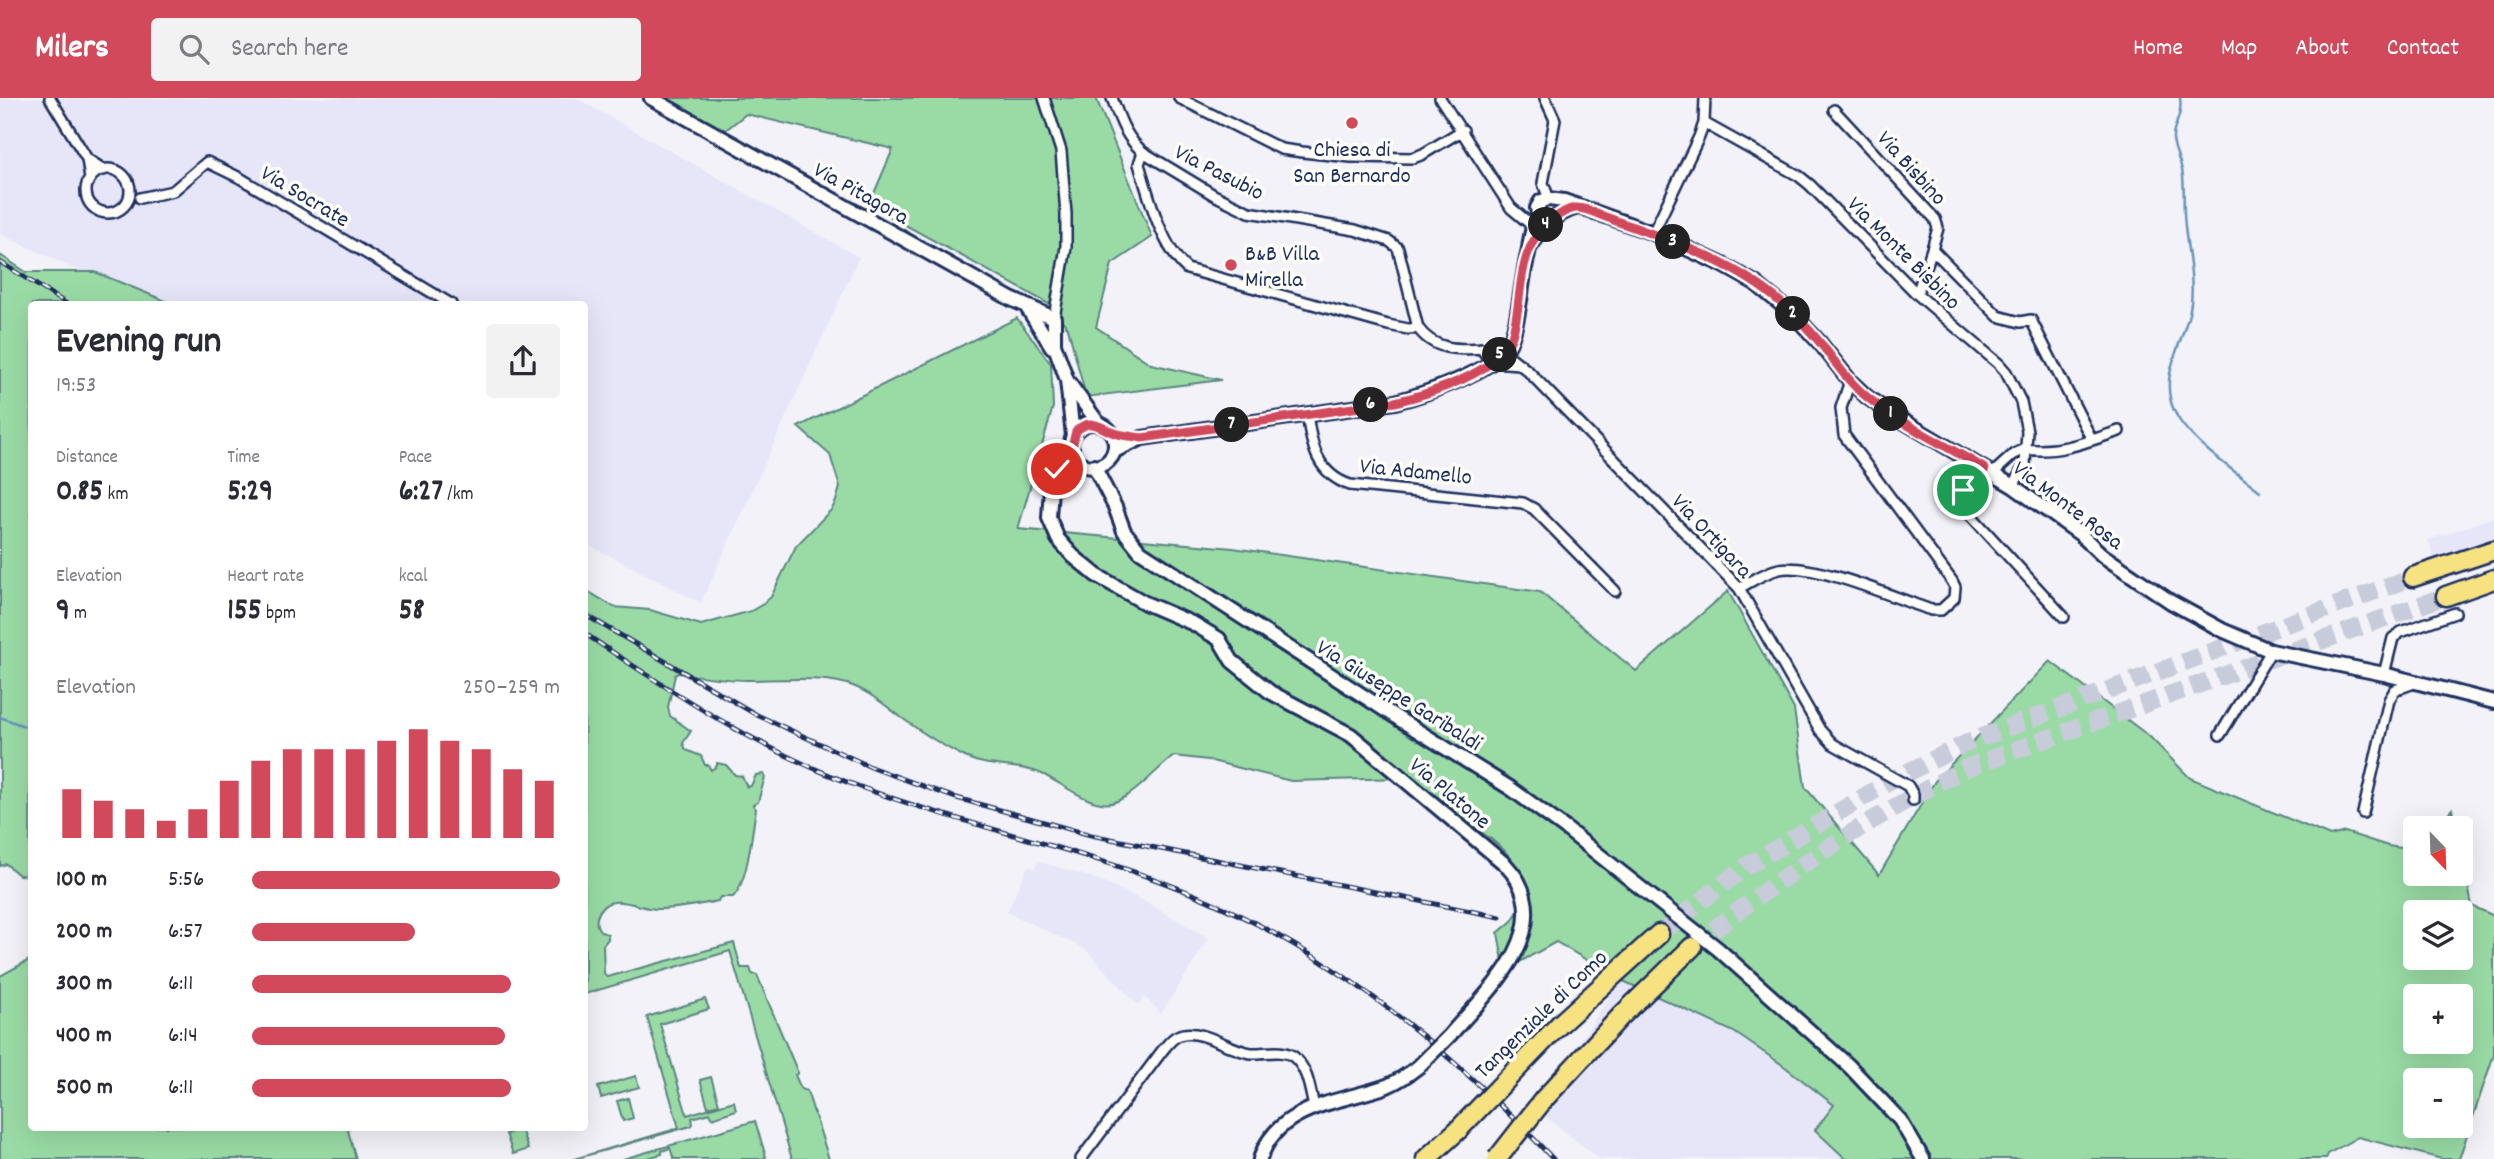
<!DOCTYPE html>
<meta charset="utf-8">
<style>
:root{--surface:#fff;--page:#f2f2f3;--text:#2b2b33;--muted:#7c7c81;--accent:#d1495b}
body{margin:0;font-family:Dekko,sans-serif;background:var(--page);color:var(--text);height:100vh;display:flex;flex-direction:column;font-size:26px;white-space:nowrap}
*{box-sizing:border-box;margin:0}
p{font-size:23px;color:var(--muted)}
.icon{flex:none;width:38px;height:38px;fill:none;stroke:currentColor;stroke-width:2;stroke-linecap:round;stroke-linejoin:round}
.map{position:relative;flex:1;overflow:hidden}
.panel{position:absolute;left:28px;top:203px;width:560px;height:830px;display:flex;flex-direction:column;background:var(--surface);border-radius:7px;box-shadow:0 7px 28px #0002}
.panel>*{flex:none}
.needle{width:46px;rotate:157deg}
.buttons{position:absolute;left:2403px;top:718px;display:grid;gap:14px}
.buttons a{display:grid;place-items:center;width:70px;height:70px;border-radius:7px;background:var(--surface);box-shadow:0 7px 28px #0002;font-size:35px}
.pin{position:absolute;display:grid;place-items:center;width:60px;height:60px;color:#fff;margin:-30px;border:4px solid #fff;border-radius:50%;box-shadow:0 2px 7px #0007}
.km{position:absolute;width:35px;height:35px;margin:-18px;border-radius:50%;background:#222;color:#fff;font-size:19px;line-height:35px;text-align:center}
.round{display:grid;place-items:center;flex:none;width:74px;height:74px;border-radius:7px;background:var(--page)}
.headline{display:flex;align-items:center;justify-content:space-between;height:119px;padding:0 28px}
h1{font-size:38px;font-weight:800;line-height:52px}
.metrics{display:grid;grid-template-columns:repeat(3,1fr);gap:10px;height:119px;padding:7px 28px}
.metrics div{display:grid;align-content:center}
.metrics b{font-size:30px;font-weight:800}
.metrics small{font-size:19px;font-weight:400}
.metrics p{font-size:19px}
.chart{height:196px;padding:14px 28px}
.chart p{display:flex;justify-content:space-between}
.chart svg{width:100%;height:126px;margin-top:7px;stroke:var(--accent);stroke-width:6}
ul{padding:0 28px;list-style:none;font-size:23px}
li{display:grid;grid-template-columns:112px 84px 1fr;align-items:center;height:52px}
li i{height:18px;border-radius:9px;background:var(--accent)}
header{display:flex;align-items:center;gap:42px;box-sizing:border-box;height:98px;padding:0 35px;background:var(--accent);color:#fff}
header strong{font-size:33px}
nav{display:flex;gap:38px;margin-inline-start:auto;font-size:24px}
.search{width:490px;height:63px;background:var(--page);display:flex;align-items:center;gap:18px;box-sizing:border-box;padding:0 24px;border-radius:7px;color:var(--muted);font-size:26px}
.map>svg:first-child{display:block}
</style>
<header>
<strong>Milers</strong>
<div class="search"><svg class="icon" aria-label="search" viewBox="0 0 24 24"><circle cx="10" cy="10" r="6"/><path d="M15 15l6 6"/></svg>Search here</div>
<nav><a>Home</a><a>Map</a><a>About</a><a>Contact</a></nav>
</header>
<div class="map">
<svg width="2494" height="1061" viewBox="0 0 2494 1061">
<rect width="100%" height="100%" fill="#f3f2f8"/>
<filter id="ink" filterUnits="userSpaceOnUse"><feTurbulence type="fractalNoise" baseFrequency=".0143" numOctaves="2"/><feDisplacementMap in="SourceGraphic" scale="14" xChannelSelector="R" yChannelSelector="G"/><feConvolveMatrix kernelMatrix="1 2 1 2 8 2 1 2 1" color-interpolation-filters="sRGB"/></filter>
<g filter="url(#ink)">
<!-- built -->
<path fill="#e7e6f9" d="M0,0H576L859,159L701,505L585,445L584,206H150L0,136Z
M2494,419V440L2434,460L2428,442Z
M1038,763L1099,782L1142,802L1209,840L1161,916L1145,899L1138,907L1085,851L1007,814L1028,768L1035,770Z
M1621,882L1734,934L1784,968L1834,1007L1816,1032L1846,1061H1599L1535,1010Z"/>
<!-- green -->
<path fill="#9adba5" stroke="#5a8582" stroke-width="2" fill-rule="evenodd" d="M664,0H1096L1152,139L1112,166L1096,229L1151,266L1221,282L1086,299L1068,230L1049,206L869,107L893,51L746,16L723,34Z
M0,157L26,174H95L173,206H32L30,778L19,777L6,766L0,768Z
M1017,220L1051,266L1053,309L1018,431L1233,450L1540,494L1636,573L1728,493L1794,611L1805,689L1879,777L1935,683L2050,563L2150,639L2190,680L2330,738L2345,734L2388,748L2415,752V775H2460L2461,751L2472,808L2494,818V956L2459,1061H2442L2358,1039L2328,1056L2326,1061H1846L1815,1032L1834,1007L1784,968L1734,934L1621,882L1556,844L1509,870L1503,863L1498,835L1512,823L1523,805L1525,785L1517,768L1504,752L1491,741L1405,680L1291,683L1208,662L1174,658C1155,672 1138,695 1115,704C1093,712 1062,685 1042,676C1018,665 990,671 965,659C943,648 921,634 902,620C886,608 871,595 853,588C826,577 776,582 747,582C724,582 701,578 678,575L675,577L668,609L670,618L691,633L683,645L686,652L701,658L705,667H708L711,672L717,668V665L726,667L735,677L742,678L747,689L751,688L756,677L763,676L765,679L758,704L753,707L756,711C752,733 748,785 733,799H720L718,803C698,807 678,811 658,811C643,811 628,802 614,804C597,805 588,833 608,836V841L603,847L604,875L607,879L734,845L741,870H750L752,876L757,877L798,975L795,977L801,991L807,993L829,1061H792L730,853L585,896L584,491L614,509L650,512L701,527L751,513L763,506L771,499L796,448L832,411L836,403L840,389L830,357L798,329ZM2415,814H2460V859H2415ZM2415,898H2460V943H2415ZM2415,982H2460V1027H2415Z
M2452,711L2456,730H2435Z
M31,861L32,1029H347L356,1061H0V878Z
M705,901L709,911L660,926L687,1017L734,1003L736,1012L712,1020L710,1015L692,1020L693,1026L691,1028L574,1061L679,1030L647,919Z
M636,978L639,989L601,1000L598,989Z
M711,979L719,1006L708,1009L700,982Z
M628,1000L633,1020L623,1023L617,1003Z
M755,1023L766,1059L762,1061H674L670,1050L662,1053V1056L644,1061H623Z
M521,1031L528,1051L513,1056L506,1036Z"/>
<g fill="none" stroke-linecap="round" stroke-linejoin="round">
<!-- stream -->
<path stroke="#6795bc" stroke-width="2.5" d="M2180,0C2183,18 2172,29 2173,41C2174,52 2180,62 2182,72C2185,86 2183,101 2184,115C2185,147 2197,184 2189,216C2181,249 2156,283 2177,318C2191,344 2236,374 2260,393
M0,619L32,631"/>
<!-- motorway-tunnel -->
<path stroke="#c8cbd9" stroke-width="18" stroke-dasharray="18 9" stroke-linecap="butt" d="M1659,836L1745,769L1896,680L1969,644L2413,479
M1692,849C1779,779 1871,718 1971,668L2446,498"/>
<!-- minor casing -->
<g stroke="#1b2f5e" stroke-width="14">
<path id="minor" d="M50,0L87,61
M1044,0L1061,53L1066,116V149L1054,220
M1112,0C1120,21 1125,39 1143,54L1214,97L1249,114L1355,132L1389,143L1398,150L1418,230C1436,255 1462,251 1490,250L1496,254
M1179,0L1281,51L1302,54L1351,59L1413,60L1423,56L1463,32
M1440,0L1511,110L1529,125L1531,130
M1545,0L1555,22L1543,85L1549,101
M1834,12L1935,121L1938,130L1932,151L1998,218L2020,224L2031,222L2092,342
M1704,25L1799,78L1810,87L1917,196L1999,266L2006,274L2021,304L2027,333L2025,367L2013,388
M1143,54L1139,66C1149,99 1161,148 1187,171L1388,227L1408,231L1418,230
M86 93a22 22 0 1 1 44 0a22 22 0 1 1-44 0Z
M90,81L87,61L104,72
M140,100L173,93L207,64L240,80L451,206
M1653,135L1699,39L1704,25L1705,0
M1917,196L1932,151
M1481,250L1491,264L1520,266
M1493,251L1504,254L1528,273L1739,490L1820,632L1833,646L1908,688L1913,697V702
M1307,315C1311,347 1317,376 1350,387L1523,405L1534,411L1615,493
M2025,351C2058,356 2089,343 2119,333
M1985,371C1969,382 1957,392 1966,412L2064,519
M1992,376L2014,356L2025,351
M1739,490C1752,483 1765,474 1779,471C1814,464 1895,500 1931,512H1941L1954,500L1955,489L1952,483L1844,337L1841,310L1850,283
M2384,576L2393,540L2401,534L2455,515
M2220,637L2271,553
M2363,715L2389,602L2395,592L2414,585
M1081,1061L1162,953C1168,946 1173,938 1183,936C1205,932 1229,952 1251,955C1264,956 1283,950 1294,959C1308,971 1310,992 1314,1009"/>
</g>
<!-- tertiary casing -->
<g stroke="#1b2f5e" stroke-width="18">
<path id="tertiary" d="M651,0L1011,201L1054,220V246L1067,282L1073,338
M1539,120L1537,110L1541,103L1549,101L1564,103L1653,135L1723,167L1755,185L1792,215L1820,245L1850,283L1867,299L1891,316L2013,388L2080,436L2102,457L2171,504L2222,532L2271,553L2384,576L2494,604
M1530,149C1543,130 1555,115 1578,109
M1026,208L1052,249
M1069,285L1099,326
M1071 347a22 22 0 1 1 44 0a22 22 0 1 1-44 0Z
M1072,350L1057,371L1051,389L1049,420L1058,441L1073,458L1096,477L1145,505L1194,526L1219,541L1232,563L1270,594L1351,637L1505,766C1509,771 1515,777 1518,783C1549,841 1485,896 1450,937
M1114,353L1142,340L1395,304C1422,297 1492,274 1507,250C1519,230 1521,185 1527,160C1531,146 1529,132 1539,120
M1094,368L1115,409L1124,433L1140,453L1402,623L1510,690L1565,730L1718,851L1849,968L1900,1022L1923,1061
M1054,386L1060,378L1083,366
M1260,1061C1278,1006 1340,1005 1387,988C1399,983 1409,976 1419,968"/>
</g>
<!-- motorway casing -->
<g stroke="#1b2f5e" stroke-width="23">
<path id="motorway" d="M2413,479L2494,452
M2446,498L2494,481
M1560,926L1659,836
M1544,1001L1621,918L1692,849
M1426,1061L1458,1032"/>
</g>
<!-- minor -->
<use href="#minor" stroke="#fdfcf7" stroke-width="9"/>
<!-- tertiary -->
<use href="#tertiary" stroke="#fdfcf7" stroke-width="12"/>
<!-- motorway -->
<use href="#motorway" stroke="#f7e281" stroke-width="18"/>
<!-- rail casing -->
<g stroke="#1b2f5e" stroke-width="5">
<path id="rail" d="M0,164L67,206
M584,516L757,617L873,670L953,699L1091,737L1500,819
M584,535C673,595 762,654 863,690C986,735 1116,757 1235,815C1355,873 1462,964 1553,1061"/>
</g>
<!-- rail -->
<use href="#rail" stroke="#fdfcf7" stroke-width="2.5" stroke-dasharray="8" stroke-linecap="butt"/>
<!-- tertiary-bridge casing -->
<g stroke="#1b2f5e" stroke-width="18" stroke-linecap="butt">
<path id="tertiary-bridge" d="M1419,968L1450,937"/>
</g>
<!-- motorway-bridge casing -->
<g stroke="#1b2f5e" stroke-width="23" stroke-linecap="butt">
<path id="motorway-bridge" d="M1458,1032L1560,926
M1497,1061L1544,1001"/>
</g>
<!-- tertiary-bridge -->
<use href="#tertiary-bridge" stroke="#fdfcf7" stroke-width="12"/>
<!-- motorway-bridge -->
<use href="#motorway-bridge" stroke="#f7e281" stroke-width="18"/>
</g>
</g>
<g fill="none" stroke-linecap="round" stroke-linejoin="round" filter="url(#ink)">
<!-- route casing -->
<g stroke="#fff" stroke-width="14">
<path id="route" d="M1057,371L1072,349L1076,333C1090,320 1098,328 1112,334C1121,338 1133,338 1142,340L1395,304C1429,296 1501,274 1512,238C1521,210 1518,177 1530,150C1537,134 1559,112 1576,110C1586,109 1601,118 1611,121C1666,141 1727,161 1773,198C1791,212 1808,230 1822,247C1836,265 1849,285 1867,299C1903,328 1946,347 1985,371L1970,382L1963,392"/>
</g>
<!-- route -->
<use href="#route" stroke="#d1495b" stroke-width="9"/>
</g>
<!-- markers -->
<g fill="#d1495b" stroke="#fdfcf7" stroke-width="2.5">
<circle cx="1352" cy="25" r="7"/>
<circle cx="1231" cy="167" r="7"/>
</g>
<g text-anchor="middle" stroke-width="7" stroke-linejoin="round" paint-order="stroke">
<!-- poi labels -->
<g font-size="23" fill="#1b2f5e" stroke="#fdfcf7">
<text x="1352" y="58">Chiesa di<tspan x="1352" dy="26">San Bernardo</tspan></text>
<text x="1245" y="162" text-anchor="start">B&amp;B Villa<tspan x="1245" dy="26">Mirella</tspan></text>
</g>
<!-- street labels -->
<g font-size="23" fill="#1b2f5e" stroke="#fdfcf7">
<text transform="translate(1913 69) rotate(48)" y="8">Via Bisbino</text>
<text transform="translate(1220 73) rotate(27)" y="8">Via Pasubio</text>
<text transform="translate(862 94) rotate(29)" y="8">Via Pitagora</text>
<text transform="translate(306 97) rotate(31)" y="8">Via Socrate</text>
<text transform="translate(1905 154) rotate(45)" y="8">Via Monte Bisbino</text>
<text transform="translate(1416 372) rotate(6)" y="8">Via Adamello</text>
<text transform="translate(2069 406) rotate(37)" y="8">Via Monte Rosa</text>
<text transform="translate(1713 437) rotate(47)" y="8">Via Ortigara</text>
<text transform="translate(1400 596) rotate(32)" y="8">Via Giuseppe Garibaldi</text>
<text transform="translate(1451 694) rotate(40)" y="8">Via Platone</text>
<text transform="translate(1540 915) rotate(-44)" y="8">Tangenziale di Como</text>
</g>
</g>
</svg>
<div class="buttons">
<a><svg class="needle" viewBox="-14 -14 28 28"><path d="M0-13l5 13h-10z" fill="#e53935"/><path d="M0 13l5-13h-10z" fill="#7c7c81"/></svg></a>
<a><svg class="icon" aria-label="layers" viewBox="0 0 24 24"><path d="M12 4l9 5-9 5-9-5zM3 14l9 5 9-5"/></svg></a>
<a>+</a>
<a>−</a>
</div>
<div class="pin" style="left:1963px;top:392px;background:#1e9e55"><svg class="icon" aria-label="arrive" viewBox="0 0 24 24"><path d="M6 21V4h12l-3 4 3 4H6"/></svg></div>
<div class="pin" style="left:1057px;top:371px;background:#d93025"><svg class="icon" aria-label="check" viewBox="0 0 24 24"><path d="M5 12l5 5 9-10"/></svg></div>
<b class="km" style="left:1891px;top:316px">1</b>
<b class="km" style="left:1793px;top:216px">2</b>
<b class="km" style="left:1673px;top:144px">3</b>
<b class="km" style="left:1546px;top:127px">4</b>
<b class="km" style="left:1500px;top:257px">5</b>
<b class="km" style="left:1371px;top:307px">6</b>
<b class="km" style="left:1232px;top:327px">7</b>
<section class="panel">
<div class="headline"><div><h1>Evening run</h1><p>19:53</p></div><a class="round"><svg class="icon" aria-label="share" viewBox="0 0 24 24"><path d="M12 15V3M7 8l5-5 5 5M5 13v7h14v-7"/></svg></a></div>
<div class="metrics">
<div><p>Distance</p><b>0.85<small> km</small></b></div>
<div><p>Time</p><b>5:29</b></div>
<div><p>Pace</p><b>6:27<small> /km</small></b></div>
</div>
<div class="metrics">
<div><p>Elevation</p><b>9<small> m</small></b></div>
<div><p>Heart rate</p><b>155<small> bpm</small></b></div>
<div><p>kcal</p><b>58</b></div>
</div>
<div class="chart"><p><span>Elevation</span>250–259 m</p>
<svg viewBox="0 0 160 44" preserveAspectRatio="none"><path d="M5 44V27M15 44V31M25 44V34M35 44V38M45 44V34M55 44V24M65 44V17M75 44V13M85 44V13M95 44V13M105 44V10M115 44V6M125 44V10M135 44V13M145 44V20M155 44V24"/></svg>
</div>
<ul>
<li><b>100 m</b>5:56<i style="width:100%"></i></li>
<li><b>200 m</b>6:57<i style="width:53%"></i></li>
<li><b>300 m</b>6:11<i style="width:84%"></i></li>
<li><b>400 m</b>6:14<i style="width:82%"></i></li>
<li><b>500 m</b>6:11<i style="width:84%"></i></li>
</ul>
</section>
</div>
